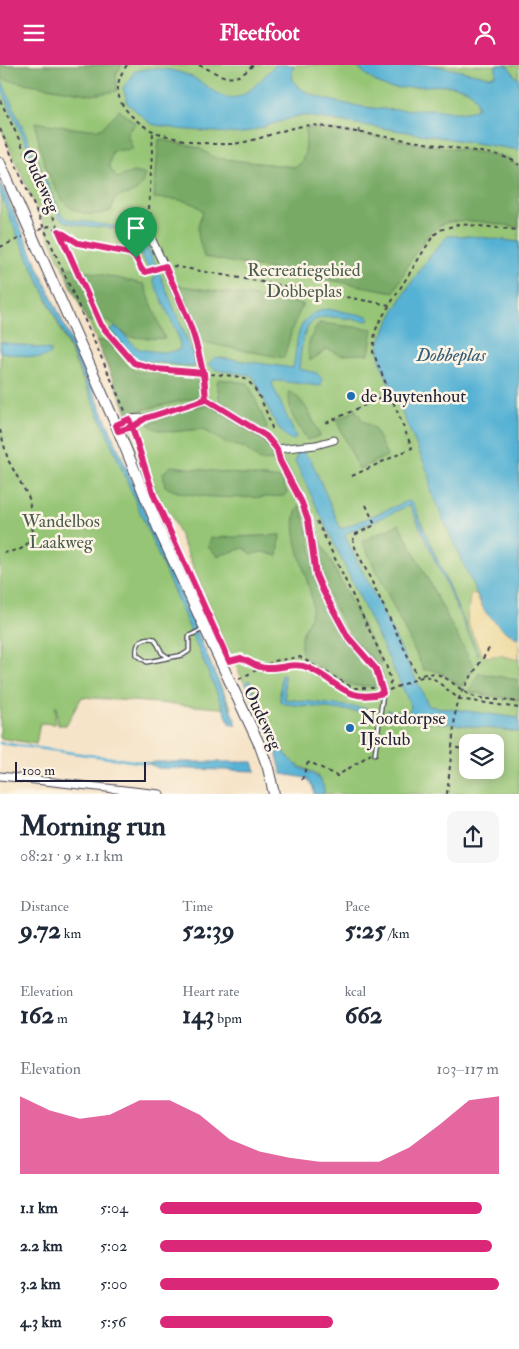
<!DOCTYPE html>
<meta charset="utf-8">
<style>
:root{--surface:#fff;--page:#f6f6f7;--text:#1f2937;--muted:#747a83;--accent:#db2777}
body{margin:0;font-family:"IM FELL Double Pica",serif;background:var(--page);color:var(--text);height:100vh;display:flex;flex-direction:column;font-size:19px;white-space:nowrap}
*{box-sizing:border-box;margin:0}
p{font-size:16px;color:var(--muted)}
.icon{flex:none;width:28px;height:28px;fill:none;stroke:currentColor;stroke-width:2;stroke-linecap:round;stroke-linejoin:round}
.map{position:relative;height:729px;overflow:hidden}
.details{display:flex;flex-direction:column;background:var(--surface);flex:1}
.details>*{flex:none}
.controls{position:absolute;left:459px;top:669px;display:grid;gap:10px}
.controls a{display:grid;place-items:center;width:45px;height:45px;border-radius:10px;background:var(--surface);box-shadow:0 2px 12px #0003;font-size:25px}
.scale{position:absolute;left:15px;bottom:12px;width:131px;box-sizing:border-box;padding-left:5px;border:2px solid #22223b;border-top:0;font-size:14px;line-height:18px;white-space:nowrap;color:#22223b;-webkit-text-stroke:4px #fcf5e5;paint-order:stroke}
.pin{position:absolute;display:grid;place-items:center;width:42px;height:42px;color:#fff;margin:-51px -21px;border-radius:50% 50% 50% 0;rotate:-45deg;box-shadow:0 0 5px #0007}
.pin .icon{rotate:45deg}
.round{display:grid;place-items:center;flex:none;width:52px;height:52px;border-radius:10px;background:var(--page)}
.overview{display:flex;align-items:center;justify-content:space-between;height:85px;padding:0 20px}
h1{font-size:28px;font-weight:700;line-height:38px}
.figures{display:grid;grid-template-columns:repeat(3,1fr);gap:8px;height:85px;padding:5px 20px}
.figures div{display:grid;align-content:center}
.figures b{font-size:25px;font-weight:700}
.figures small{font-size:14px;font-weight:400}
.figures p{font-size:14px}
.chart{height:140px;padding:10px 20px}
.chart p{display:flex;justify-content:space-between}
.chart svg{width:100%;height:90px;margin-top:5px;fill:var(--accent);opacity:.7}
ul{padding:0 20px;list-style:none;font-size:16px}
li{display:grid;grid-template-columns:80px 60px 1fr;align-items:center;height:38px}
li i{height:12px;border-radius:6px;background:var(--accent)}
header{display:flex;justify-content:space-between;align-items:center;height:65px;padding:0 20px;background:var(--accent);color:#fff;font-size:22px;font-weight:700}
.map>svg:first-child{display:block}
</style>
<header><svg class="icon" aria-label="menu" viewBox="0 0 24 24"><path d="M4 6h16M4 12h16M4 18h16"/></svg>Fleetfoot<svg class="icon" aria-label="person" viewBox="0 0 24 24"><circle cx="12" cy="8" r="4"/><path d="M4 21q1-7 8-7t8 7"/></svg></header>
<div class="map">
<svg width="519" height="729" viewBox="0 0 519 729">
<rect width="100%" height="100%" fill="#fcf5e5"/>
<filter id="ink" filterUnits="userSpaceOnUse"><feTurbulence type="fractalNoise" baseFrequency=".02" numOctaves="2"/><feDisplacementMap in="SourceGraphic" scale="10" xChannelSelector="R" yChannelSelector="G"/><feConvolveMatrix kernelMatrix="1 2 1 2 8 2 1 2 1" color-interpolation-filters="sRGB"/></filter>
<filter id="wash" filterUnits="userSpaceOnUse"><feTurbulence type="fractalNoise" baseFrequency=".0096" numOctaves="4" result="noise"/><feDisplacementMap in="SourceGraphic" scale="20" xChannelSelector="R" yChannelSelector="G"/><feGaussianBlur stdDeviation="1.12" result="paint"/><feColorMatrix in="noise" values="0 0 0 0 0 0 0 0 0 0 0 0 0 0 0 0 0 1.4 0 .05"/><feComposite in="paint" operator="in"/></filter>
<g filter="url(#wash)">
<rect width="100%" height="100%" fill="#f6e4c9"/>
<!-- green -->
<path fill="#95c574" stroke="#5c7458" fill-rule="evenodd" d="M0,0H519V729H324L317,710L295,699L285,688L249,615L245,618L243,616L234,596L236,595L227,582L170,447H164L151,416L135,366L66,203H63L0,61ZM468,678H495V705H468Z
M0,128L210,600L232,644L82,632L66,660H58L56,640L55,659L40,658L36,679L0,673Z
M130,366L131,367L153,437L151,436L126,377V370Z"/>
<!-- forest -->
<path fill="#78aa66" stroke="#4d6650" d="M0,0H122L116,9L117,26L92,30L1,14Z
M119,45L136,58L127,68L133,84L112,86L109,101L117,113L133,107L145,109C139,131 134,126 115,133L111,146C98,150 87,151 73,144C53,135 36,78 36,57L79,64H101Z
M306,63H319L501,91L510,94L519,103V162C496,160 473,153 450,157C425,160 405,207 394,227L204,192C199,174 194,165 203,147C191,132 172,135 154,133L159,74L199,83L215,93L295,102C308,96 305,76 306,63Z
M63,203H72L144,219L165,274L129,272L108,256H87Z
M175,220L303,239L292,264L284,293L201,277Z
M319,258L373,264L369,289L340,290L327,284L310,296C305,280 311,271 319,258Z
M96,276H108L125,298L135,306L202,314V328L199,332L128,348Z
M219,314L248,318L267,361L265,368L220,338L217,317Z
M289,326C306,335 312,354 320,371L307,375C295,353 289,354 289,326Z
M195,341H211L264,374L276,395L260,396L245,383L226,378L202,364L172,367L155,364L148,359Z
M356,345L362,355L374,363L387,391L359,404L336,355Z
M171,401L282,414L287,428L284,431C259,433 184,436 165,421L163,408Z
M300,440C314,480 314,523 337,561C346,577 377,604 377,621H355L339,615L303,591C294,566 315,558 312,536C309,512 283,460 300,440Z
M399,459L474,603L461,622C450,614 439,603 424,605L362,476Z
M313,468L318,471L382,599C354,587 324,528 318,498C315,489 315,478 313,468Z
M280,470L278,491L263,487L252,489L244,483L218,491L208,482L211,473Z
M479,608L519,615V635L468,627Z"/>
<!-- sand -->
<path fill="#eeda9e" stroke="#887e6c" d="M475,528C486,549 498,564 519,574V595L499,590L488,592L482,590L467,557L470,530Z"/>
<!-- water -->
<path fill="#56b2d4" stroke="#3c6a88" d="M275,0H294C292,6 291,13 295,18C307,36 377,45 398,45C408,45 418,44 429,44C443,44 466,52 477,43C481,8 410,25 390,23C376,20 366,9 355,0H432L490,12L496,10V0H507L519,15V85L301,50L241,69L178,64L151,59L128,39L123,23L135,6C153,1 175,4 192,12C205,18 221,36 237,32C252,27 264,11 275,0Z
M0,12L61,149L68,154L139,165L156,201L150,202C135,191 143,173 119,165C101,159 73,165 59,152L0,21Z
M0,117L90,318L237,660L230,659L76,296L15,165L0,128Z
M448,171H471L519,177V574L502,564L485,547L430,425V412L381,299C380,293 378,286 379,280C387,252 427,190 448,171Z
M157,209H160L197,299L194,302L137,295L110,265L116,262C124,267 129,277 136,282C144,287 174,289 180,284L179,273L153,215Z
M327,244L368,251L370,253L369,256C316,250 304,242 299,304L317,308L322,314L321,321L278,316H274L272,319L296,372L294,375C277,373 262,328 254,313L250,310L216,305L208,299L215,292L293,303C299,276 293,251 327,244Z
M0,277L51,285L50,290L39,293L0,287Z
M298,386L303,387L311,395L341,464L408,436L413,438L478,590L410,440L347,468L345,471L429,641L519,653V667L387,651V645L409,648L411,641L295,396Z
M284,609L285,634L372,644V648L285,639L280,636L281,610Z
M249,615C259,637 277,683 294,698C306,709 325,708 324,729H314L313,722L306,713L282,709L272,672L245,618Z
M156,697H253L256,706L158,703L147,698Z"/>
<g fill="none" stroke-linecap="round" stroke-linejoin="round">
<!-- stream -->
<path stroke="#56b2d4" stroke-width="2.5" d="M0,678L147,698"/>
</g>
</g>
<g filter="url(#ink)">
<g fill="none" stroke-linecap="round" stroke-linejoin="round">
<!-- lane casing -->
<g stroke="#423f50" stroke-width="5.5">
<path id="lane" d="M149,150V158
M168,592L162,588L155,574C143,571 135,577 137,590L147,597L183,590L189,586V571L203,564
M375,689L383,628"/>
</g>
<!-- street casing -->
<g stroke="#423f50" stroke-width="9">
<path id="street" d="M150,159L152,175C177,229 201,272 206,334
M116,360L129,354L144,353
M118,366L132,362L145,353L206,334L265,371L277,384L280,395L302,438L308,455L316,510L323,526L348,572L376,603L383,628
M277,384L316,380L334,375
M0,711L160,729"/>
</g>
<!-- secondary casing -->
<g stroke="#423f50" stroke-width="12">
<path id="secondary" d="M0,98L116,360L159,465L260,681L268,703L274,729"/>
</g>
<!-- path -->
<path stroke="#423f50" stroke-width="2" stroke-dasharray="4 4" stroke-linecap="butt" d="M127,0C117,13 114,28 124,42C130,51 142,61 153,66C172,75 219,82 239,78C265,74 287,61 313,60L499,90L514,96L519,100
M199,0C222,10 233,22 253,0
M0,35L32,101L89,237L101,260L134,298L139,301L194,307
M0,64L126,348
M359,68L360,60
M149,144L153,67
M39,165L49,161L57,165
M61,168L78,178L130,188L136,193L144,206L157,204
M0,182L23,172
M173,201L390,240
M211,309C221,310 233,310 243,313C256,317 270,354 273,367
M326,358L389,329
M0,365L8,395L29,433L33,468L29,477L21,484L0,489
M134,369L144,403
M352,411L412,383L373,287L375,267L379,257L433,171L440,165L459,159L519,165
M366,440L375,460L354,470L353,478L418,612
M317,456L386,600L391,616L389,620
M231,595L241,593C251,597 258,604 270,603C283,603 295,597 308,603C336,614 338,632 375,630
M422,610C444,602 456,626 475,632C489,635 505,635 519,637
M239,614L274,596L300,592L353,623H374
M389,625L424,611L433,613L459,634L519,643
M468,685L452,682L456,641L462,626L490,582
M302,715L307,699L310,697L337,711L371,689
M447,729L452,682"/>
<!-- lane -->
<use href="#lane" stroke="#fff" stroke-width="3"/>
<!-- street -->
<use href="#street" stroke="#fff" stroke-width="7"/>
<!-- secondary -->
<use href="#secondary" stroke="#fff" stroke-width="10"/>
</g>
</g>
<g fill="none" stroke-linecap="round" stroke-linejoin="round" filter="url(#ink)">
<!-- route casing -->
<g stroke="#fff" stroke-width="10">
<path id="route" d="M136,193L142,205L146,207L165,201C186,249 202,280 206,334L146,353L132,362L118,366L116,360L129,354L132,362L154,431L229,596L241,593C251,597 258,604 270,603C283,603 296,597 309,603C337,615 346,639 383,628L376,604L348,572L323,526L316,510L308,455L302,438L280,396L277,384L266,371L206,334L204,308L156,304L134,298L101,260L59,166L78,178L130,188L136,193"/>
</g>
<!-- route -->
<use href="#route" stroke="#db2777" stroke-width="6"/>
</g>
<!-- markers -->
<g fill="#1f6fb2" stroke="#fcf5e5" stroke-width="2">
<circle cx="351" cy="331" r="5"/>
<circle cx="350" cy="663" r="5"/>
</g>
<g text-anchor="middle" stroke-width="5" stroke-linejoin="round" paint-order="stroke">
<!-- street labels -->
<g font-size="18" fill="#22223b" stroke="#fcf5e5">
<text transform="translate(41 116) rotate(66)" y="6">Oudeweg</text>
<text transform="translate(263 653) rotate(65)" y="6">Oudeweg</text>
</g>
<!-- park labels -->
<g font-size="18" fill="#4a5b4f" stroke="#fcf5e5">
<text x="304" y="211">Recreatiegebied<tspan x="304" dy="21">Dobbeplas</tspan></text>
<text x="61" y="462">Wandelbos<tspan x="61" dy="21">Laakweg</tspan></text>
</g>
<!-- poi labels -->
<g font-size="18" fill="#22223b" stroke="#fcf5e5" text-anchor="start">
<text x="361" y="337">de Buytenhout</text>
<text x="360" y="659">Nootdorpse<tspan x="360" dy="21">IJsclub</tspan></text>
</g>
<!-- water labels -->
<g font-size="19" font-style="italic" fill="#375c78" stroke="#fcf5e5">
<text x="451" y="296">Dobbeplas</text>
</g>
</g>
</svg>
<div class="controls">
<a><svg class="icon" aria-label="layers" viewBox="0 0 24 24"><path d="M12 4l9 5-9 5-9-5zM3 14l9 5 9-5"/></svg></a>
</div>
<div class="scale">100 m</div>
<div class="pin" style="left:136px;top:193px;background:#1e9e55"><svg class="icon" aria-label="arrive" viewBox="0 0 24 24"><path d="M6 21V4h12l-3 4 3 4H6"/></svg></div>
</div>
<section class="details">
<div class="overview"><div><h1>Morning run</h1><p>08:21 · 9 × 1.1 km</p></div><a class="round"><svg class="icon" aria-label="share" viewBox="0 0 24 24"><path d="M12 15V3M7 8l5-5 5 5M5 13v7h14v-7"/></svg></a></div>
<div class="figures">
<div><p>Distance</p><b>9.72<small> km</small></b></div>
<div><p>Time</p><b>52:39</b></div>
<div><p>Pace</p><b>5:25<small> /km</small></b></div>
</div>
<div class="figures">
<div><p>Elevation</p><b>162<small> m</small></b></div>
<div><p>Heart rate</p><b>143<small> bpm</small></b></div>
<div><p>kcal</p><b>662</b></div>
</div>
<div class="chart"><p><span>Elevation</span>103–117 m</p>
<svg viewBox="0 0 160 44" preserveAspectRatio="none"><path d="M0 44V6L10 13L20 17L30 15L40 8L50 8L60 15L70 27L80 33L90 36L100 38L110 38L120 38L130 31L140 20L150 8L160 6V44z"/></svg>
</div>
<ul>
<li><b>1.1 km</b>5:04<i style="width:95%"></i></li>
<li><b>2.2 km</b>5:02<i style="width:98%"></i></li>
<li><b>3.2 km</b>5:00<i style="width:100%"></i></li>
<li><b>4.3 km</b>5:56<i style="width:51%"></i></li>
</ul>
</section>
